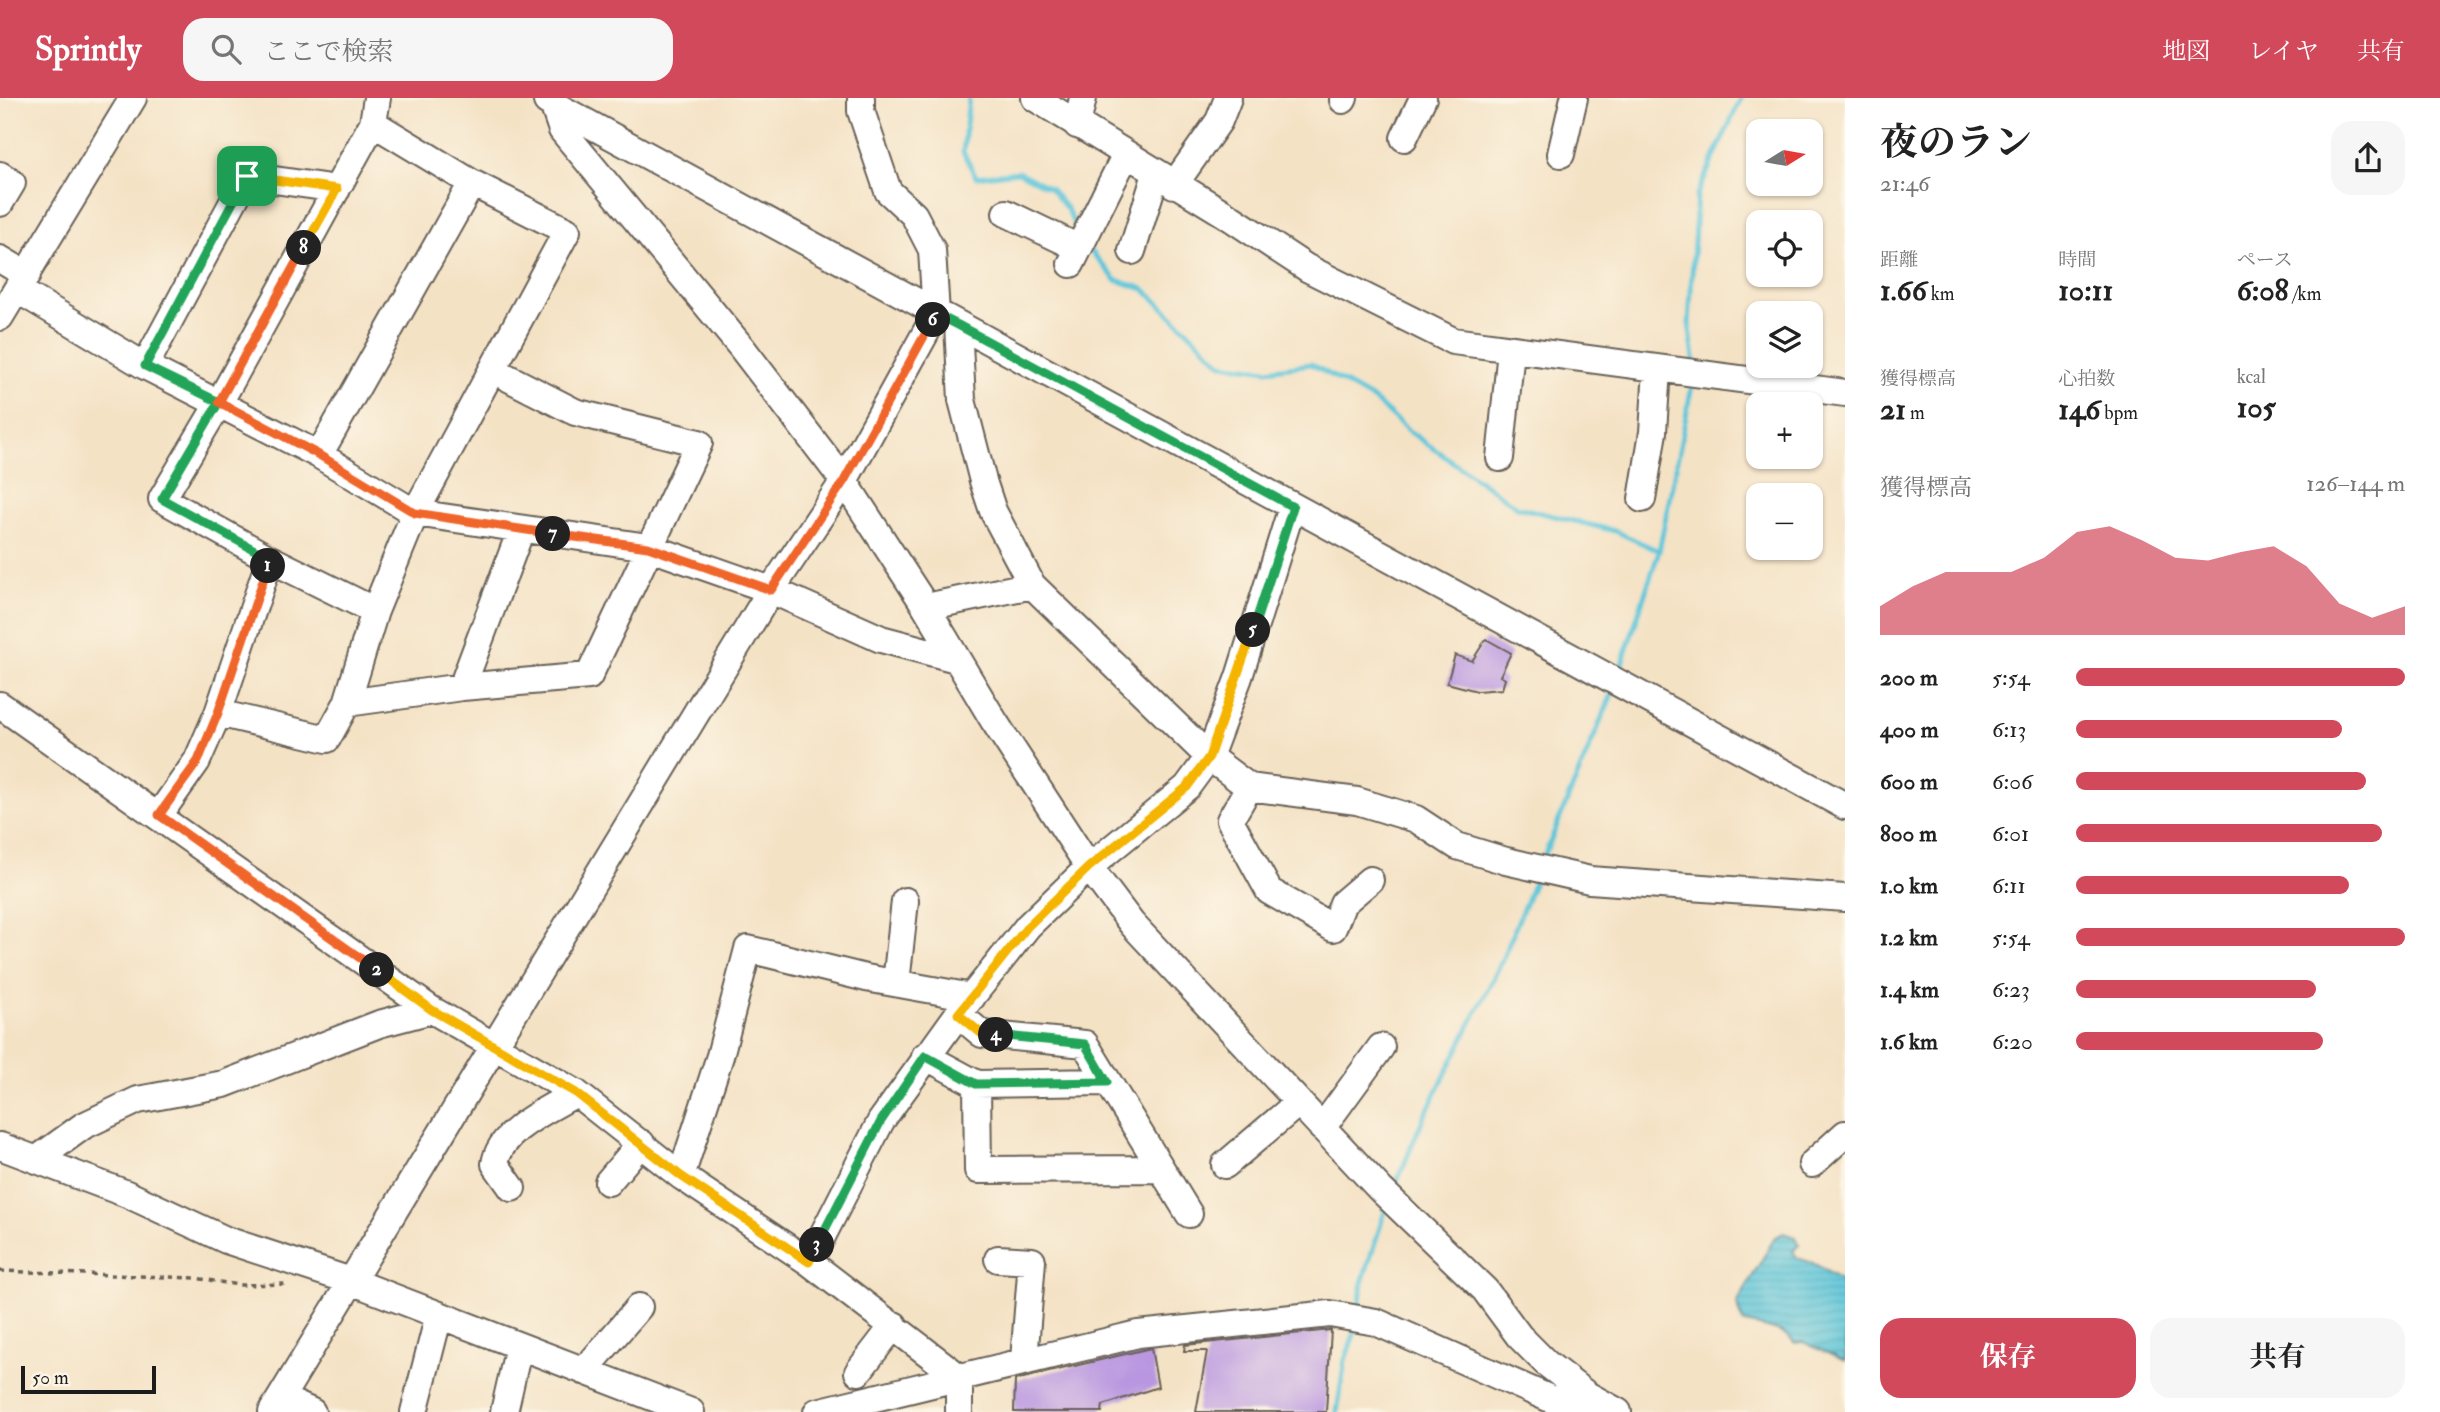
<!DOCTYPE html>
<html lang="ja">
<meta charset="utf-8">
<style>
:root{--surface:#fff;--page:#f6f6f6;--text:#222;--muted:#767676;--accent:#d1495b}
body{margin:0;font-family:"IM FELL Double Pica","Noto Serif JP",serif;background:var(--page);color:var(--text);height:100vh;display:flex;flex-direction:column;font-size:26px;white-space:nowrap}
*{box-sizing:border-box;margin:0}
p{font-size:23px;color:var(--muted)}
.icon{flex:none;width:38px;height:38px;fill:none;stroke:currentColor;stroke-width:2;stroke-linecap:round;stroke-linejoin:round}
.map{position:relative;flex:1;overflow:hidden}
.side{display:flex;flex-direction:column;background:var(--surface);width:595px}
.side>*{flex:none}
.needle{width:46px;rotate:79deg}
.controls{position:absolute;left:1746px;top:21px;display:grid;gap:14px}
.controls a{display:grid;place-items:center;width:77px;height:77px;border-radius:14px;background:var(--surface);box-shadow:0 2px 5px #0004;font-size:35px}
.scale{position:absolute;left:21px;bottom:18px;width:135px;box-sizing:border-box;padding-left:7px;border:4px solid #1c1c1c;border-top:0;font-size:19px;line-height:24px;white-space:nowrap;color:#1c1c1c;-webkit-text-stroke:5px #fcf5e5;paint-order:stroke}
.pin{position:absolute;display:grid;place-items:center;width:60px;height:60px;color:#fff;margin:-30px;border-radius:14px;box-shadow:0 4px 10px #0006}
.km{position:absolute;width:35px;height:35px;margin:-18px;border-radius:50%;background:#222;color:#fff;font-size:19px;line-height:35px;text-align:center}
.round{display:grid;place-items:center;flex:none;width:74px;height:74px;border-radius:21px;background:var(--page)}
.head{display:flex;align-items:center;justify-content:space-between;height:119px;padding:0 35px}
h1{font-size:38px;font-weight:700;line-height:52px}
.metrics{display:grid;grid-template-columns:repeat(3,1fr);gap:10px;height:119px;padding:7px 35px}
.metrics div{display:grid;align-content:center}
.metrics b{font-size:30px;font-weight:700}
.metrics small{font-size:19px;font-weight:400}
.metrics p{font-size:19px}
.chart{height:196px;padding:14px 35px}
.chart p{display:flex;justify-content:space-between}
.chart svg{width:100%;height:126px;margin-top:7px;fill:var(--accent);opacity:.7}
.button{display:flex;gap:14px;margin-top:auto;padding:14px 35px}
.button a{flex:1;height:80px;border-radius:21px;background:var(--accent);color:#fff;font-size:28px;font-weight:700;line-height:80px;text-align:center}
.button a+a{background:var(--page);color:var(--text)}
ul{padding:0 35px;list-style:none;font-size:23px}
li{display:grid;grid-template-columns:112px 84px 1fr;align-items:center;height:52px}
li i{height:18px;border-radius:9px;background:var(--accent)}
header{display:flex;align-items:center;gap:42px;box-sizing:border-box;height:98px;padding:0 35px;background:var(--accent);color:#fff}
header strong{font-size:33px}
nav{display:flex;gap:38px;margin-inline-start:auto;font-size:24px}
.search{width:490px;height:63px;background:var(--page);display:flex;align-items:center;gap:18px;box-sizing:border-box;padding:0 24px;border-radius:21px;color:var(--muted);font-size:26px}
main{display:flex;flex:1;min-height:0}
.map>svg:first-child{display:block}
</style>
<header>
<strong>Sprintly</strong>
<div class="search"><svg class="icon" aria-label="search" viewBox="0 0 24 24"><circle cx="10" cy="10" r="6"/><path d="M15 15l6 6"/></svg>ここで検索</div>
<nav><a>地図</a><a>レイヤ</a><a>共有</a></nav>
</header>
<main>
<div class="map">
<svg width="1845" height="1314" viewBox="0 0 1845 1314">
<defs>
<pattern id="water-rules" width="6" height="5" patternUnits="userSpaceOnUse" patternTransform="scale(1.75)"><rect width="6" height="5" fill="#5ec6da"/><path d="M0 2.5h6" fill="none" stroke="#51aaba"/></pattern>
</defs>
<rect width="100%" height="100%" fill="#fcf5e5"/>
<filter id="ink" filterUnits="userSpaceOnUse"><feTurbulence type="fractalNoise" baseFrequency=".0143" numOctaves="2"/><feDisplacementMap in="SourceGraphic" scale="14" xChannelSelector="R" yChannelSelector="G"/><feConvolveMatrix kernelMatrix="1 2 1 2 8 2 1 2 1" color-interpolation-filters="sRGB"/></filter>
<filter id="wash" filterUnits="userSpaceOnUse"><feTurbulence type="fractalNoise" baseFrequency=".00686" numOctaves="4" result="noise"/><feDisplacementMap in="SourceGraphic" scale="28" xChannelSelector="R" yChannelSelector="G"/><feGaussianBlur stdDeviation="1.57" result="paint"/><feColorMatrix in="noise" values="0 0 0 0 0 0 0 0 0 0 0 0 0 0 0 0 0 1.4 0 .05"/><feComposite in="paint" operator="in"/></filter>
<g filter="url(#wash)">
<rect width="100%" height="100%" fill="#f4e2c5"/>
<!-- water -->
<path fill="url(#water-rules)" stroke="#3d717b" stroke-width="2" d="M1784,1135L1796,1139L1799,1147L1793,1153L1797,1160L1813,1165L1845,1185V1263L1803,1244L1795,1245C1780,1229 1761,1230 1743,1224L1737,1205L1775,1139Z"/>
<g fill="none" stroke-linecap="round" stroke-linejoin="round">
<!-- stream -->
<path stroke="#5ec6da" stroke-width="5" d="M969,0L963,54L976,79L1018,74L1050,90L1067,111L1078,134
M1089,151L1116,182L1144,191L1222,266L1267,272L1311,266L1374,302L1410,334L1517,409L1615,433L1659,453
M1695,267L1689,225L1697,97L1741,0
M1619,575L1659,453L1693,283
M1542,763L1614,591
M1394,1091L1422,1023L1500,867L1536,779
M1359,1212L1362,1185L1387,1107
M1337,1314L1345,1262L1357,1228"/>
</g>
<g id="blocks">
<!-- building -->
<path fill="#b996e0" d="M1486,541L1511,555L1500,578L1505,581L1502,591L1477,593L1447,585L1455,557L1472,563Z
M1331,1232L1326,1314H1196L1207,1253H1184L1185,1247Z
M1151,1250L1158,1289L1103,1307L1102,1314H1014L1015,1282Z"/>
</g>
</g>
<g filter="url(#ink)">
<use href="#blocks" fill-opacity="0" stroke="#686157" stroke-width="2"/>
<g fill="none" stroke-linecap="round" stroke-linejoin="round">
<!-- minor casing -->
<g stroke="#686157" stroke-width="30">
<path id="minor" d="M377,0L373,25L219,305L162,401L270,461L218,615L327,641L347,605L462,589L589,578L699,345L575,314L493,272
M1035,0L1225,116L1307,170L1453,243L1845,295
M1343,2L1344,0
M547,3L1845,708
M553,6L562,32L742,250L844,383L926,509L994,623L1089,769L1132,826L1380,1091L1485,1192L1519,1238L1546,1265L1587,1297L1618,1314
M1077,27L1083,0
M1404,40L1423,0
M1561,56L1574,0
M0,77L12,85L0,105
M1174,87L1219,23L1228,0
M1006,115L1079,150
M1132,153L1156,76
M0,161L27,177
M1071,166L1125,58
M18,192L145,268L319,357L415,415L648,449L771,492L881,541L956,561
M0,219L133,0
M958,227L962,302L983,383L993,413L1032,487L1209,659L1249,689L1357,703L1416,721L1457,748L1506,763L1590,782L1845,800
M145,268L247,78L337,91
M319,357L472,85
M1500,360L1511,252
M1642,401L1653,334L1657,271
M270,461L375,513
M926,509L1032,487
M462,589L521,432
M347,605L375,513L415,415L567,133L472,85L373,25
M0,607L432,912L576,995L681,1078L809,1164L959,1279
M1249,689L1230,722L1269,793L1333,830L1343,805L1370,782
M159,717L197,663L218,615
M896,885L905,803
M958,916L982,936L1085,946L1189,1116
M925,958L977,986
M1107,984L977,986L978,1072L1161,1071
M1322,1030L1381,949
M0,1048L127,1096L226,1142L351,1183L691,1314
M36,1062L83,1028L138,1002L224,986L379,926L432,912
M1812,1066L1845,1036
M1225,1067L1298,1005
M681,1078L720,958L748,851L866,880L972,899
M608,1084L641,1045
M512,1090L495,1066C500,1031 550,1011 576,995
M998,1161L1032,1163L1024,1262
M809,1164L881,1023L958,916L1028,828L1089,769L1187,689L1209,659L1239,579L1292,409
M584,1273L639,1209
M858,1274L894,1227
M959,1279V1314
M281,1300L312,1314
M272,1314L771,492L844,383L936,216L932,152L914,117L888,93L861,13V0
M414,1314L439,1217
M504,1314L519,1248
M817,1314L1138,1236L1330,1216L1376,1224L1580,1314"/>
</g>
<!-- path -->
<path stroke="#686157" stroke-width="3.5" stroke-dasharray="5 5" stroke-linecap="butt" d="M0,1173L195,1180L239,1187L288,1186"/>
<!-- minor -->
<use href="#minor" stroke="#fff" stroke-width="26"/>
</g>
</g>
<g fill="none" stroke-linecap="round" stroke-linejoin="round" filter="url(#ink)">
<!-- split-1 casing -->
<g stroke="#fff" stroke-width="14">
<path id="split-1" d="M247,78L145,268L219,304L162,401L271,461L268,468"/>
</g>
<!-- split-2 casing -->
<g stroke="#fff" stroke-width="14">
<path id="split-2" d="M268,468L218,615L198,663L159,717L377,872"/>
</g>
<!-- split-3 casing -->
<g stroke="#fff" stroke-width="14">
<path id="split-3" d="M377,872L432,912L576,995L681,1078L809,1164L817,1147"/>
</g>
<!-- split-4 casing -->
<g stroke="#fff" stroke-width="14">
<path id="split-4" d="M817,1147L881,1023L925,958L976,986L1107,984L1085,946L996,937"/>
</g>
<!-- split-5 casing -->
<g stroke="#fff" stroke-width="14">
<path id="split-5" d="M996,937L982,936L958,916L1028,828L1089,769L1187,689L1209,659L1253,532"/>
</g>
<!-- split-6 casing -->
<g stroke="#fff" stroke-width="14">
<path id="split-6" d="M933,222L936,216L958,227L1293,409L1253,532"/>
</g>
<!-- split-7 casing -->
<g stroke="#fff" stroke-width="14">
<path id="split-7" d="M553,436L648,449L771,492L844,383L933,222"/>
</g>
<!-- split-8 casing -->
<g stroke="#fff" stroke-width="14">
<path id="split-8" d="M304,150L219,304L319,357L415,415L553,436"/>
</g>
<!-- split-9 casing -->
<g stroke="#fff" stroke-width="14">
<path id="split-9" d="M247,78L337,91L304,150"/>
</g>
<!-- split-1 -->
<use href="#split-1" stroke="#22a559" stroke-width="9"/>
<!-- split-2 -->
<use href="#split-2" stroke="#f0652b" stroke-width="9"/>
<!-- split-3 -->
<use href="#split-3" stroke="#f5b400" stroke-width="9"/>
<!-- split-4 -->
<use href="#split-4" stroke="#22a559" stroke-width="9"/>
<!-- split-5 -->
<use href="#split-5" stroke="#f5b400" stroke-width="9"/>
<!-- split-6 -->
<use href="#split-6" stroke="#22a559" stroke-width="9"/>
<!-- split-7 -->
<use href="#split-7" stroke="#f0652b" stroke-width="9"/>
<!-- split-8 -->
<use href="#split-8" stroke="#f0652b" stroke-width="9"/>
<!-- split-9 -->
<use href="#split-9" stroke="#f5b400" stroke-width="9"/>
</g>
</svg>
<div class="controls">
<a><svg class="needle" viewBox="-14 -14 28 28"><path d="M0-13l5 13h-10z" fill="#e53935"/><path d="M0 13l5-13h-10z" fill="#767676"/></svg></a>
<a><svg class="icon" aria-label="locate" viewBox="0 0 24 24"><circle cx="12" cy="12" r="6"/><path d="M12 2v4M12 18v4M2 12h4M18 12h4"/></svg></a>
<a><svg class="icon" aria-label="layers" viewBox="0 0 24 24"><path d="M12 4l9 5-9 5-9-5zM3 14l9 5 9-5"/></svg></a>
<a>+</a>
<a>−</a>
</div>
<div class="scale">50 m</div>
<div class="pin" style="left:247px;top:78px;background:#1e9e55"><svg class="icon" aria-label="arrive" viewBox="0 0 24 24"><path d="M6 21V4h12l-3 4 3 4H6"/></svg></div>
<b class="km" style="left:268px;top:468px">1</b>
<b class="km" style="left:377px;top:872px">2</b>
<b class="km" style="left:817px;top:1147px">3</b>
<b class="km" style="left:996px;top:937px">4</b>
<b class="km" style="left:1253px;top:532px">5</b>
<b class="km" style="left:933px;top:222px">6</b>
<b class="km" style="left:553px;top:436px">7</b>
<b class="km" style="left:304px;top:150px">8</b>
</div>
<section class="side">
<div class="head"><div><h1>夜のラン</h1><p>21:46</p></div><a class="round"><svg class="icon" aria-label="share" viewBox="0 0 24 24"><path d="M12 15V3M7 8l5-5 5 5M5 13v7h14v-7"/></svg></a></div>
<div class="metrics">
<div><p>距離</p><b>1.66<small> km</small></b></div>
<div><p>時間</p><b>10:11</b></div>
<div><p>ペース</p><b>6:08<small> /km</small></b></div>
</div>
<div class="metrics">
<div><p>獲得標高</p><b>21<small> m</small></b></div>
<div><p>心拍数</p><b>146<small> bpm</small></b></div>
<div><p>kcal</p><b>105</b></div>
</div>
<div class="chart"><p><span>獲得標高</span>126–144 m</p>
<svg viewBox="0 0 160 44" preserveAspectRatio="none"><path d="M0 44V34L10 27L20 22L30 22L40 22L50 17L60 8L70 6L80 11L90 17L100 18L110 15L120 13L130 20L140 33L150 38L160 34V44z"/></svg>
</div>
<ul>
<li><b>200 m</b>5:54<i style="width:100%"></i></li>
<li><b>400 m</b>6:13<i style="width:81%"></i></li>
<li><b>600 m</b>6:06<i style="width:88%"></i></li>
<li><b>800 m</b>6:01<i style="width:93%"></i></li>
<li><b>1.0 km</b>6:11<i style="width:83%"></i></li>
<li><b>1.2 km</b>5:54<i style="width:100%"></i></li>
<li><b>1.4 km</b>6:23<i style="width:73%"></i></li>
<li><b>1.6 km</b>6:20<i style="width:75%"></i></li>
</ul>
<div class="button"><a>保存</a><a>共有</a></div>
</section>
</main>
